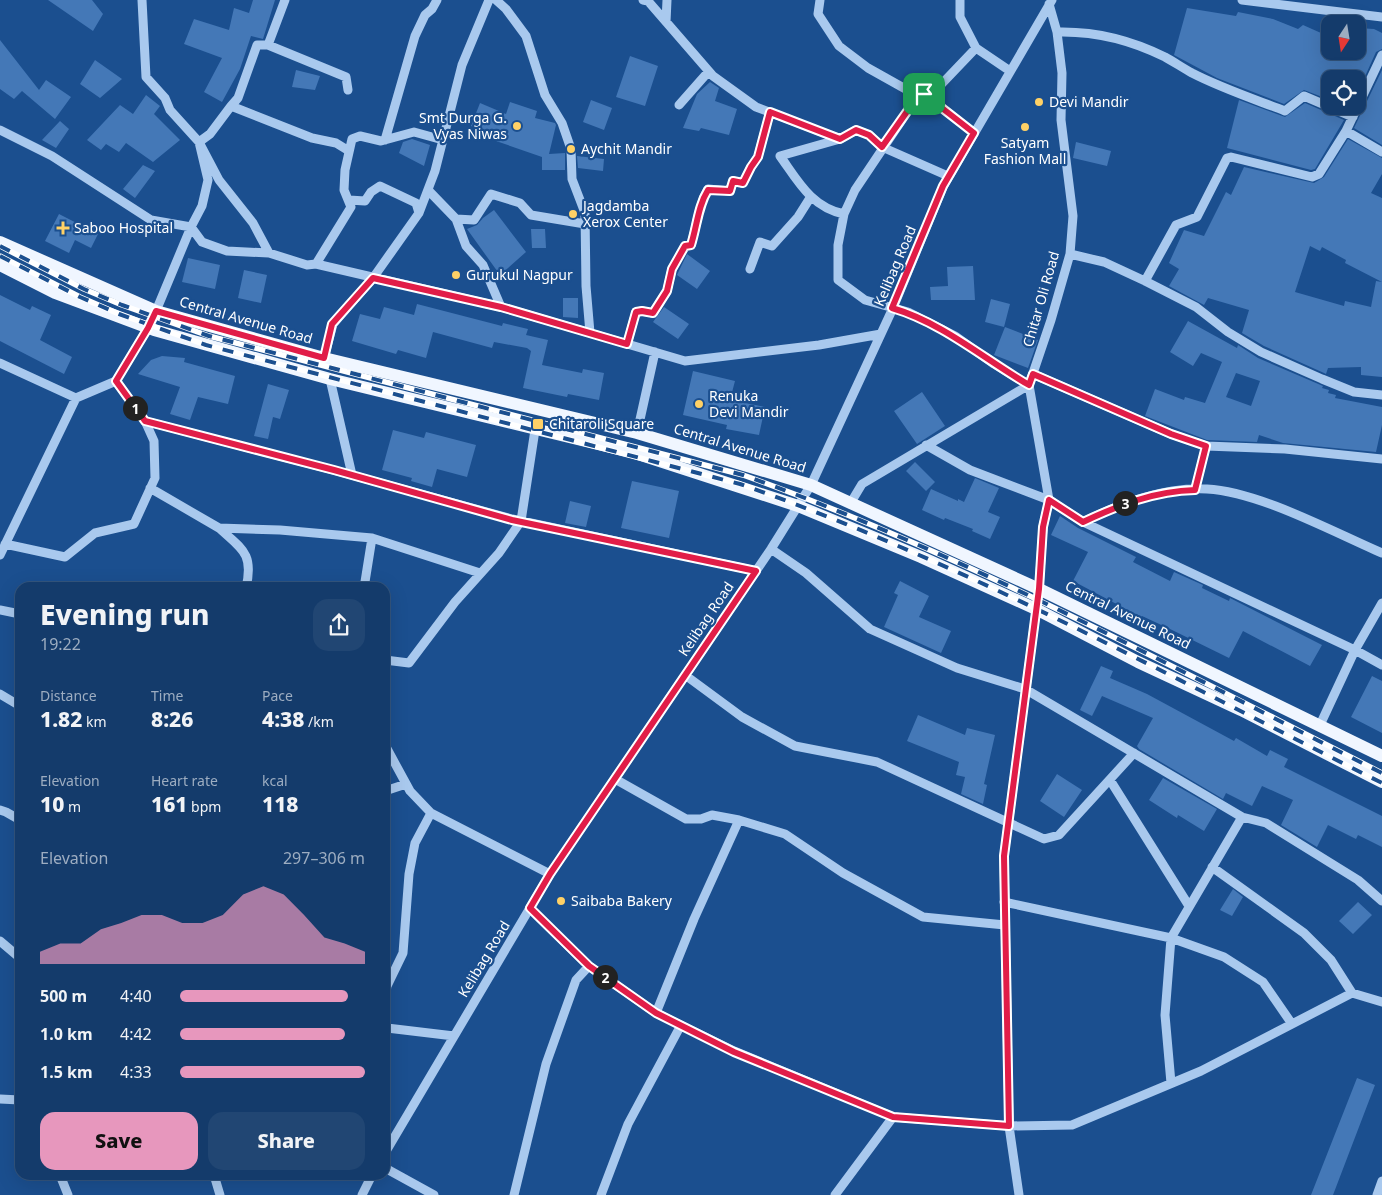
<!DOCTYPE html>
<meta charset="utf-8">
<style>
:root{--surface:#143b6b;--page:#214673;--text:#f1f3f6;--muted:#9dadc1;--line:#33557e;--accent:#e797bd}
body{margin:0;font-family:"Noto Sans",sans-serif;background:var(--page);color:var(--text);height:100vh;display:flex;flex-direction:column;font-size:19px;white-space:nowrap}
*{box-sizing:border-box;margin:0}
p{font-size:16px;color:var(--muted)}
.icon{flex:none;width:28px;height:28px;fill:none;stroke:currentColor;stroke-width:2;stroke-linecap:round;stroke-linejoin:round}
.map{position:relative;flex:1;overflow:hidden}
.side{position:absolute;left:15px;top:582px;width:375px;height:598px;display:flex;flex-direction:column;background:var(--surface);border-radius:15px;box-shadow:0 5px 20px #0002,0 0 0 1px var(--line)}
.side>*{flex:none}
.needle{width:32px;rotate:192deg}
.tools{position:absolute;left:1321px;top:15px;display:grid;gap:10px}
.tools a{display:grid;place-items:center;width:45px;height:45px;border-radius:10px;background:var(--surface);box-shadow:0 5px 20px #0002,0 0 0 1px var(--line);font-size:25px}
.pin{position:absolute;display:grid;place-items:center;width:42px;height:42px;color:#fff;margin:-21px;border-radius:10px;box-shadow:0 2px 8px #0006}
.km{position:absolute;width:25px;height:25px;margin:-12px;border-radius:50%;background:#222;color:#fff;font-size:14px;line-height:25px;text-align:center}
.round{display:grid;place-items:center;flex:none;width:52px;height:52px;border-radius:15px;background:var(--page)}
.overview{display:flex;align-items:center;justify-content:space-between;height:85px;padding:0 25px}
h1{font-size:28px;font-weight:800;line-height:38px}
.figures{display:grid;grid-template-columns:repeat(3,1fr);gap:8px;height:85px;padding:5px 25px}
.figures div{display:grid;align-content:center}
.figures b{font-size:21px;font-weight:800}
.figures small{font-size:14px;font-weight:400}
.figures p{font-size:14px}
.chart{height:140px;padding:10px 25px}
.chart p{display:flex;justify-content:space-between}
.chart svg{width:100%;height:90px;margin-top:5px;fill:var(--accent);opacity:.7}
.primary-button{display:flex;gap:10px;margin-top:auto;padding:10px 25px}
.primary-button a{flex:1;height:58px;border-radius:15px;background:var(--accent);color:#111;font-size:20px;font-weight:800;line-height:58px;text-align:center}
.primary-button a+a{background:var(--page);color:var(--text)}
ul{padding:0 25px;list-style:none;font-size:16px}
li{display:grid;grid-template-columns:80px 60px 1fr;align-items:center;height:38px}
li i{height:12px;border-radius:6px;background:var(--accent)}
.map>svg:first-child{display:block}
</style>
<div class="map">
<svg width="1382" height="1195" viewBox="0 0 1382 1195">
<rect width="100%" height="100%" fill="#1b4f8f"/>
<!-- building -->
<path fill="#4478b7" fill-rule="evenodd" d="M48,0H92L103,14L93,31Z
M253,0H275L263,39L251,36L240,69L222,102L204,92L222,58L184,44L194,19L229,30L234,8L249,13Z
M1187,8L1236,16L1238,12L1273,19L1298,29L1303,25L1330,37V51H1358V28L1374,29L1382,33V49L1376,52L1358,92V79H1330V100L1304,90L1284,104L1217,78L1174,55Z
M0,40L39,90L46,80L71,97L55,119L22,91L14,99L0,89Z
M630,56L658,66L645,106L616,97Z
M95,60L122,79L100,98L80,84Z
M296,70L320,76L315,90L292,87Z
M1382,70V145L1354,128Z
M710,82L719,88L715,101L737,109L729,135L701,128L699,131L683,128L697,94Z
M146,95L160,106L154,114L180,140L153,162L126,143L119,152L106,144L101,150L87,140L120,105L133,114Z
M591,100L612,108L604,130L583,122Z
M1239,100L1285,117L1305,103L1344,120L1315,169L1311,170L1227,148Z
M510,102L537,111L535,118L555,123L556,125L549,154L565,153V170H542V157L496,141L498,136L471,126L480,103L506,114Z
M60,121L69,129L56,148L42,140Z
M412,139L430,145L424,166L399,153L403,142Z
M1348,139L1382,158V174L1371,193L1382,198V282L1345,263L1346,260L1322,247L1320,251L1310,246L1295,292L1344,306L1345,301L1371,307L1376,281L1382,282V377L1361,375V367L1328,368L1326,374L1324,373L1264,346L1242,333L1249,310L1208,298L1204,305L1169,286L1179,269L1169,263L1184,230L1204,236L1226,192L1231,195L1244,167L1314,183L1324,177Z
M1076,142L1111,151L1107,166L1073,158Z
M577,156L604,159L603,171L578,168Z
M143,165L155,171L135,198L123,189Z
M494,210L526,252L500,275L467,229L477,225L483,218Z
M59,214L98,234L91,248L75,240L69,253L45,241Z
M531,229H545L546,248H532Z
M687,254L710,271L697,289L677,275Z
M188,258L220,265L215,289L182,282Z
M973,266L975,300H931L930,287L948,286L947,267Z
M244,270L267,275L261,303L238,298Z
M0,295L30,310L32,306L51,315L40,340L72,357L64,374L0,341Z
M563,298H578V318L563,317Z
M991,299L1010,304L1004,327L985,322Z
M417,304L502,326L503,323L528,329L526,335L548,340L542,365L582,373L583,369L604,373L599,400L568,394L567,397L523,388L531,351L527,348L494,342L492,348L433,332L426,358L398,350L396,354L352,341L360,314L380,319L384,307L414,315Z
M664,307L689,324L678,339L653,322Z
M1188,321L1237,348L1238,345L1258,358L1323,386L1322,388L1329,390L1328,393L1336,395L1335,398L1382,407V425L1376,452L1283,443L1259,435L1257,442L1207,440L1145,416L1155,389L1184,400L1185,397L1205,403L1222,362L1201,353L1193,366L1170,352ZM1236,373L1260,381L1251,406L1226,397Z
M1005,327L1038,340L1028,368L994,355Z
M162,356L185,358L184,362L235,376L228,404L198,397L190,420L170,414L180,387L138,374L151,360Z
M693,371L735,381L730,400L765,407L759,435L726,429L727,425L683,415Z
M268,384L289,390L280,419L273,417L268,439L254,436Z
M922,392L945,426L917,444L894,411Z
M393,430L424,438L426,432L476,445L467,477L437,469L432,487L411,481L412,478L382,470Z
M915,462L935,482L926,491L906,471Z
M975,478L999,488L988,512L1000,517L990,539L972,531L973,529L945,518L944,520L922,510L931,489L958,501V499L964,502Z
M632,481L679,491L669,538L621,528Z
M570,501L591,506L586,527L565,523Z
M1060,516L1078,528L1136,557L1133,562L1170,581L1174,572L1203,585L1202,588L1229,601L1230,598L1322,645L1310,666L1243,631L1229,658L1170,629L1142,616L1141,617L1073,581L1088,552L1051,535Z
M900,581L929,596L919,617L951,631L941,653L884,627L898,595L894,593Z
M1101,666L1113,671L1110,678L1147,694L1234,741L1236,738L1267,756L1270,750L1288,759L1284,767L1382,816V847L1358,835L1356,839L1328,825L1317,847L1281,825L1293,800L1262,786L1252,806L1226,793L1223,799L1139,749L1137,746L1153,718L1102,696L1092,716L1080,710Z
M1372,676L1382,681V733L1351,717Z
M918,715L965,735L967,728L995,735L984,784L987,785L983,804L961,794L965,777L956,775L959,762L907,741Z
M1057,774L1082,790L1064,817L1040,801Z
M1163,778L1217,809L1204,831L1178,815L1177,818L1149,800Z
M1233,889L1243,897L1232,916L1220,910Z
M1358,902L1372,915L1353,934L1339,921Z
M1357,1078L1375,1085L1333,1195H1311Z"/>
<g fill="none" stroke-linecap="round" stroke-linejoin="round">
<!-- minor -->
<path stroke="#a9c9ee" stroke-width="9" d="M142,0L146,77L165,98L170,110L199,142L208,180L202,206L191,227L156,311
M285,0L268,45L346,77L348,90
M496,0L506,9L526,36L545,95L562,123L571,149L572,179L585,213L586,286L590,333L685,361L819,345L881,334
M643,0L648,1L713,76L756,107L840,139L856,130L869,135L882,147L948,176
M820,0L818,14L839,46L868,68L918,96
M960,0V17L976,48L1010,71
M1242,0L1382,17
M666,22L667,0
M1057,32C1095,31 1131,40 1165,57C1174,62 1183,68 1192,73C1221,88 1254,99 1285,111L1304,96L1353,117
M976,48L934,92L918,96L855,190L844,214L838,245V280L865,300L908,312L955,336L994,364L1029,385L1049,500L1043,527L1039,589L1004,856L1009,1126L1019,1195
M924,94L974,133
M679,105L709,71
M231,106L238,98L257,45H268
M0,130L52,156L151,220L191,227L202,242L227,251L269,253L307,265L316,264L501,307L590,333
M1346,131L1382,55
M840,139L780,156C798,181 811,207 844,214
M385,140L415,36L425,15L432,9L437,0
M428,190L456,219L466,246L483,265L501,307
M349,200L365,201L371,192L380,186L416,203L419,213
M456,219L474,220L491,194L520,203L531,215L585,224
M269,253L253,223L219,180L199,142L210,134L231,106L312,138L336,143L349,151
M1070,254L1104,262L1145,281L1196,307L1228,332L1261,352L1322,379L1354,392L1382,395
M316,264L351,207L344,190L345,170L352,139L360,136L381,141L414,132L443,140
M750,269L760,242L772,246L798,217L810,198
M1145,281L1176,225L1197,217L1227,158L1231,157L1312,177L1319,174L1346,131L1382,152
M627,344L636,312L642,311L653,313L667,291L672,269L685,246L691,245C697,226 698,206 708,189L730,191L733,181L743,183L751,167L758,157L770,112
M324,358L333,324L373,278L419,213L435,171L462,65L489,0
M0,363L76,398L0,555
M1033,374L1171,434L1206,446L1285,449L1382,459
M330,379L352,475
M76,398L116,381L148,328
M145,421L333,470L512,519L756,571
M637,433L655,352
M926,445L970,470L1049,500L1083,522L1355,650L1382,603
M150,488L219,528L280,530L372,538L480,573
M1195,490L1206,446
M850,504L862,484L1029,385L1051,320L1070,254L1073,216L1061,120L1062,73L1057,32L1049,4
M1083,522C1122,503 1164,487 1207,489C1260,492 1333,532 1382,553
M219,528C242,549 254,553 246,588
M5,544L65,557L95,533L134,524L155,478L154,441L145,421L116,381
M771,549L806,573L870,629L957,668L1025,689L1242,817
M364,588L372,538
M0,610L20,614
M385,660L409,663L455,602L499,553L521,521L535,430
M685,675L742,717L795,746L877,762L1044,839L1059,835L1134,753
M0,694L20,706
M1320,725L1355,650L1382,665
M385,745L410,791L431,813L415,843L409,874L403,953L387,986L385,997
M615,779L686,819H701L712,815L739,820
M1110,780L1189,906
M385,791L406,784
M0,810L6,812L20,820
M431,813L550,874
M1212,867L1304,933L1331,960L1352,993
M1004,902L1171,938L1242,817L1266,823L1358,880L1382,901
M530,909L589,966L656,1013L734,1051L893,1117L1009,1126L1072,1125L1201,1071L1352,993L1382,1002
M0,941L20,958
M656,1013L694,919L739,820L785,834L843,873L923,917L1005,925
M385,1019L387,1028L454,1036
M1171,1083L1165,1015L1171,938L1224,957L1263,982L1292,1024
M0,1099L20,1100
M385,1153L550,874L771,549L811,485L893,308L943,187L1052,0
M385,1168L434,1195
M60,1175L68,1195
M214,1175L220,1195
M362,1195L372,1175
M514,1195L546,1064L576,980L589,966
M601,1195L628,1124L681,1025
M835,1195L893,1117
M1377,1195L1382,1181"/>
<!-- major -->
<path stroke="#f0f6ff" stroke-width="12" d="M0,242L156,311L324,358L637,433L811,485L1039,589L1382,756
M0,265L55,293L154,330L330,379L635,453L798,506L921,557L1036,609L1138,662L1241,710L1382,782"/>
<!-- rail casing -->
<g stroke="#fff" stroke-width="5.5">
<path id="rail" d="M0,246L84,289L122,305L209,336L743,475C965,554 1172,667 1382,773
M0,256L80,297L119,314L206,345L740,484C963,562 1171,677 1382,783"/>
</g>
<!-- rail -->
<use href="#rail" stroke="#1b4f8f" stroke-width="4" stroke-dasharray="11" stroke-linecap="butt"/>
</g>
<g fill="none" stroke-linecap="round" stroke-linejoin="round">
<!-- route casing -->
<g stroke="#fff" stroke-width="10">
<path id="route" d="M924,94L974,133L943,186L892,308C943,323 984,359 1029,385L1033,374L1171,434L1206,446L1195,490C1155,491 1119,505 1083,522L1049,500L1043,527L1039,589L1004,856L1009,1126L893,1117L734,1052L656,1013L589,966L530,908L550,874L756,571L512,520L334,470L145,421L116,381L148,328L156,311L324,358L332,324L373,278L501,307L627,344L636,312L642,311L653,313L667,291L672,269L685,246L691,245C697,226 698,206 708,190L730,191L733,181L743,183L751,167L758,157L770,112L840,139L856,130L869,135L882,147L918,96Z"/>
</g>
<!-- route -->
<use href="#route" stroke="#e11d48" stroke-width="6"/>
</g>
<!-- markers -->
<g fill="#ffd166" stroke="#1b4f8f" stroke-width="2">
<circle cx="1039" cy="102" r="5"/>
<circle cx="517" cy="126" r="5"/>
<circle cx="1025" cy="127" r="5"/>
<circle cx="571" cy="149" r="5"/>
<circle cx="573" cy="214" r="5"/>
<path d="M60.5 220.5h5v5h5v5h-5v5h-5v-5h-5v-5h5z"/>
<circle cx="456" cy="275" r="5"/>
<circle cx="699" cy="404" r="5"/>
<rect x="532" y="418" width="12" height="12" rx="2.5"/>
<circle cx="561" cy="901" r="5"/>
</g>
<g text-anchor="middle" stroke-width="4.5" stroke-linejoin="round" paint-order="stroke">
<!-- poi labels -->
<g font-size="14" fill="#fff" stroke="#1b4f8f" text-anchor="start">
<text x="1049" y="107">Devi Mandir</text>
<text x="507" y="123" text-anchor="end">Smt Durga G.<tspan x="507" dy="16">Vyas Niwas</tspan></text>
<text x="1025" y="148" text-anchor="middle">Satyam<tspan x="1025" dy="16">Fashion Mall</tspan></text>
<text x="581" y="154">Aychit Mandir</text>
<text x="583" y="211">Jagdamba<tspan x="583" dy="16">Xerox Center</tspan></text>
<text x="74" y="233">Saboo Hospital</text>
<text x="466" y="280">Gurukul Nagpur</text>
<text x="709" y="401">Renuka<tspan x="709" dy="16">Devi Mandir</tspan></text>
<text x="549" y="429">Chitaroli Square</text>
<text x="571" y="906">Saibaba Bakery</text>
</g>
<!-- street labels -->
<g font-size="14" fill="#fff" stroke="#1b4f8f">
<text transform="translate(895 266) rotate(-67)" y="5">Kelibag Road</text>
<text transform="translate(1041 299) rotate(-74)" y="5">Chitar Oli Road</text>
<text transform="translate(246 320) rotate(16)" y="5">Central Avenue Road</text>
<text transform="translate(740 448) rotate(17)" y="5">Central Avenue Road</text>
<text transform="translate(1128 615) rotate(26)" y="5">Central Avenue Road</text>
<text transform="translate(706 619) rotate(-56)" y="5">Kelibag Road</text>
<text transform="translate(484 959) rotate(-59)" y="5">Kelibag Road</text>
</g>
</g>
</svg>
<div class="tools">
<a><svg class="needle" viewBox="-14 -14 28 28"><path d="M0-13l5 13h-10z" fill="#e53935"/><path d="M0 13l5-13h-10z" fill="#9dadc1"/></svg></a>
<a><svg class="icon" aria-label="locate" viewBox="0 0 24 24"><circle cx="12" cy="12" r="6"/><path d="M12 2v4M12 18v4M2 12h4M18 12h4"/></svg></a>
</div>
<div class="pin" style="left:924px;top:94px;background:#1e9e55"><svg class="icon" aria-label="arrive" viewBox="0 0 24 24"><path d="M6 21V4h12l-3 4 3 4H6"/></svg></div>
<b class="km" style="left:135px;top:408px">1</b>
<b class="km" style="left:605px;top:977px">2</b>
<b class="km" style="left:1125px;top:503px">3</b>
<section class="side">
<div class="overview"><div><h1>Evening run</h1><p>19:22</p></div><a class="round"><svg class="icon" aria-label="share" viewBox="0 0 24 24"><path d="M12 15V3M7 8l5-5 5 5M5 13v7h14v-7"/></svg></a></div>
<div class="figures">
<div><p>Distance</p><b>1.82<small> km</small></b></div>
<div><p>Time</p><b>8:26</b></div>
<div><p>Pace</p><b>4:38<small> /km</small></b></div>
</div>
<div class="figures">
<div><p>Elevation</p><b>10<small> m</small></b></div>
<div><p>Heart rate</p><b>161<small> bpm</small></b></div>
<div><p>kcal</p><b>118</b></div>
</div>
<div class="chart"><p><span>Elevation</span>297–306 m</p>
<svg viewBox="0 0 160 44" preserveAspectRatio="none"><path d="M0 44V38L10 34L20 34L30 27L40 24L50 20L60 20L70 24L80 24L90 20L100 10L110 6L120 10L130 20L140 31L150 34L160 38V44z"/></svg>
</div>
<ul>
<li><b>500 m</b>4:40<i style="width:91%"></i></li>
<li><b>1.0 km</b>4:42<i style="width:89%"></i></li>
<li><b>1.5 km</b>4:33<i style="width:100%"></i></li>
</ul>
<div class="primary-button"><a>Save</a><a>Share</a></div>
</section>
</div>
